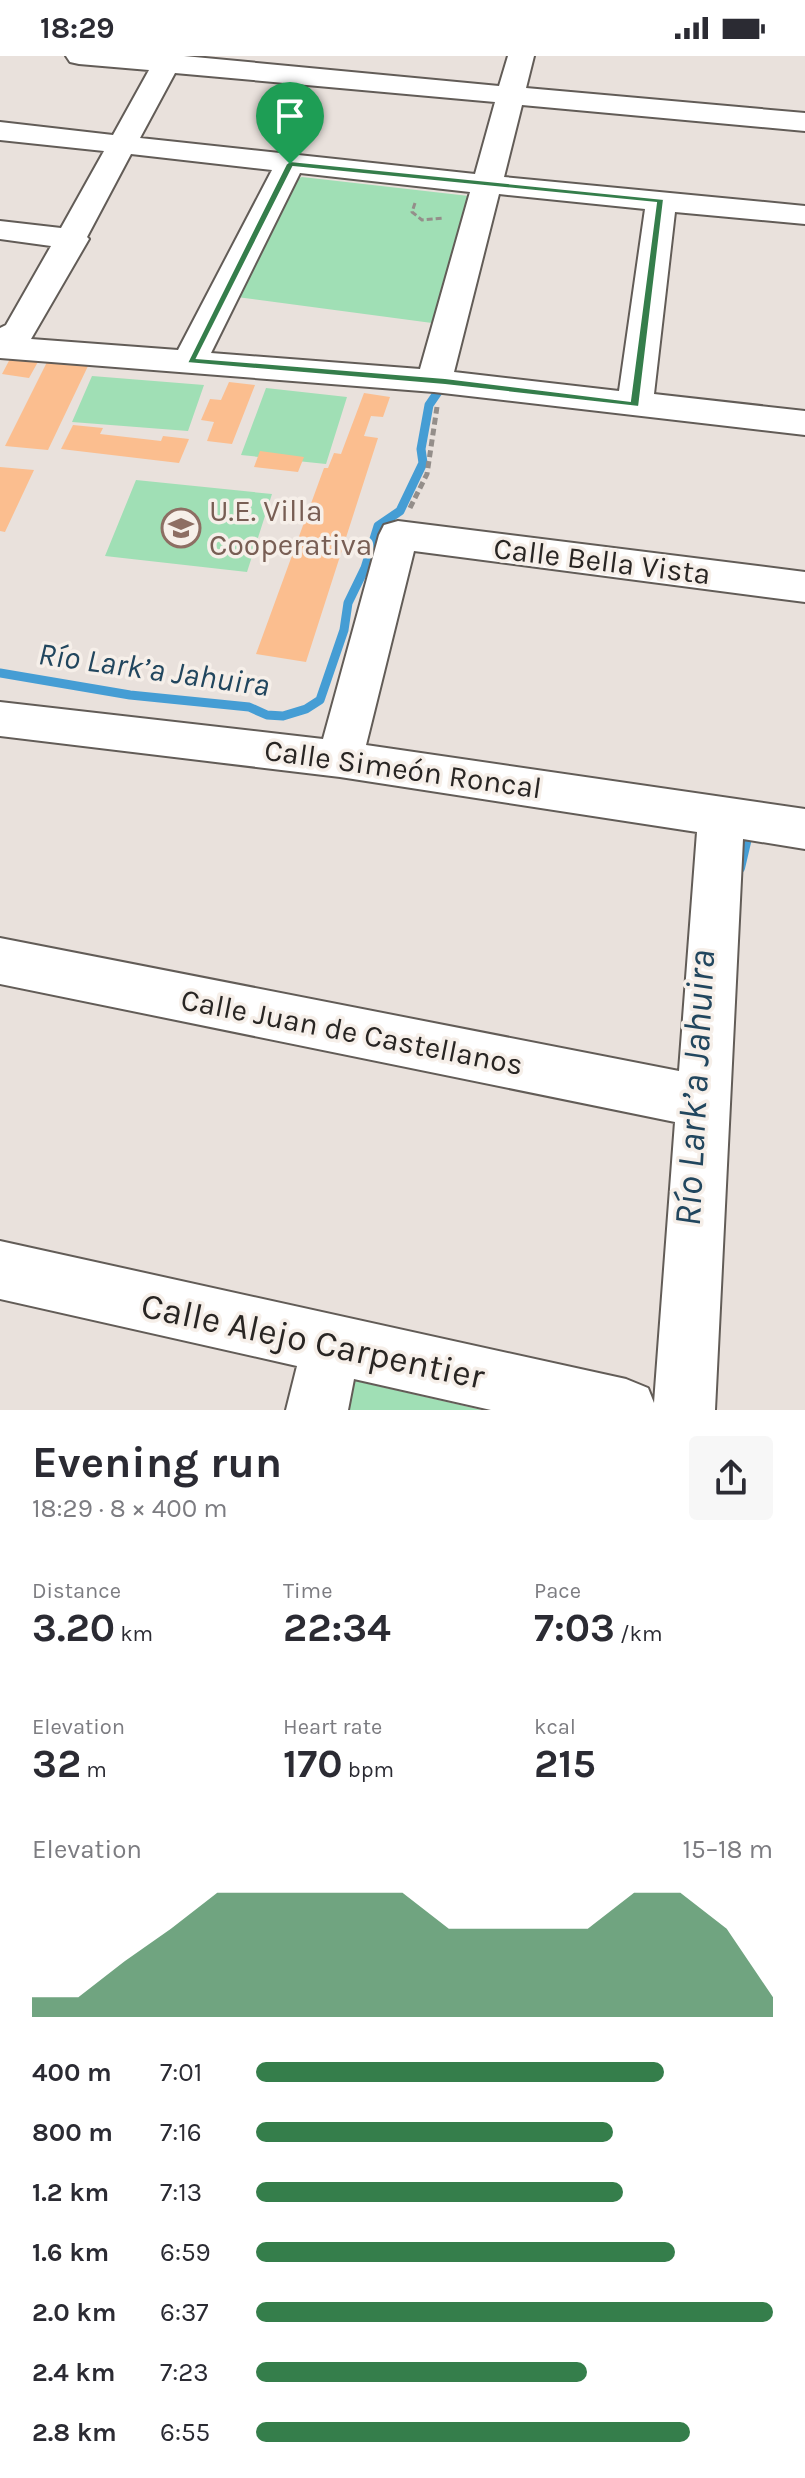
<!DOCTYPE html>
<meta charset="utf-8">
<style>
:root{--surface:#fff;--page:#f7f7f7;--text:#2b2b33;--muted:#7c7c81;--accent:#357e4b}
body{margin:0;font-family:Karla,sans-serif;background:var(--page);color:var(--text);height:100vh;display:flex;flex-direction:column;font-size:30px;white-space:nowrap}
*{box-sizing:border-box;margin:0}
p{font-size:26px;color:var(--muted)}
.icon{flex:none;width:44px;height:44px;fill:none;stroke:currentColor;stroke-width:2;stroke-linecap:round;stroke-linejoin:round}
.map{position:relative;height:1354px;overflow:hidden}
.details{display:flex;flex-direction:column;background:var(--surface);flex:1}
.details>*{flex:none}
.pin{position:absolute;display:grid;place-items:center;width:68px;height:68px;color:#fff;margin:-82px -34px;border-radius:50% 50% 50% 0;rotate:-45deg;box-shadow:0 0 8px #0007}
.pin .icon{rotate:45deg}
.round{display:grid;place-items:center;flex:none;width:84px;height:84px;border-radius:8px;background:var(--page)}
.headline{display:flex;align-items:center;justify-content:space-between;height:136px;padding:0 32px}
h1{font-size:44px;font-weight:700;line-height:60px}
.stats{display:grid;grid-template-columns:repeat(3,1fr);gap:12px;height:136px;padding:8px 32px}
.stats div{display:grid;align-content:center}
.stats b{font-size:40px;font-weight:700}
.stats small{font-size:22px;font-weight:400}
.stats p{font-size:22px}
.chart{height:224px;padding:16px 32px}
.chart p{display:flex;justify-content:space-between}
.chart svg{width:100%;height:144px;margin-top:8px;fill:var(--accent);opacity:.7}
ul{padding:0 32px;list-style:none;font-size:26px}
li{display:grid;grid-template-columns:128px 96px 1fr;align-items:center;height:60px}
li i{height:20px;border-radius:10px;background:var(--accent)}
.status{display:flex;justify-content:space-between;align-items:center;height:56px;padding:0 40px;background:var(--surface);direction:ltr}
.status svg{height:22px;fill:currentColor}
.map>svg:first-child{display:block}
</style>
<div class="status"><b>18:29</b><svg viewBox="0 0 49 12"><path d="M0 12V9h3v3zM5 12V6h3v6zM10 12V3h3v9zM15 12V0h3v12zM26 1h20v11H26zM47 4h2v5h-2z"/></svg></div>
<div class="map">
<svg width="805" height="1354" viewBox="0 0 805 1354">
<rect width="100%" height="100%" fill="#e9e1dc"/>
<!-- green -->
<path fill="#a0dfb5" d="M302,121L469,140L432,267L237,241L293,124Z
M92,320L204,329L188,375L72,366Z
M266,332L347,341L326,408L241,399Z
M136,424L272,438L247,516L105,500Z
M356,1325L482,1354H339L343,1336Z"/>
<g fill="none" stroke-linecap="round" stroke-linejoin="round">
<!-- stream-far2 -->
<path stroke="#459dd4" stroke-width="7" d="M439,335L443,328"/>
<!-- stream-far1 -->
<path stroke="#459dd4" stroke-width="9" d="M0,617L130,639L249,651L267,659L283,660L306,653L320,644L344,574L348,547L365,512L378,470L400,455L423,407L421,393L429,349L440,333"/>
<!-- stream -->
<path stroke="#459dd4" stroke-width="12" d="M739,812L746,782L755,777"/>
</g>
<!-- building -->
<path fill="#fbbe8f" d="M11,301L39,304L29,322L2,318Z
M47,306L88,310L48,394L5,390Z
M229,326L255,329L232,388L207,385L214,366L201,364L210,343L221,344Z
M364,337L390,341L383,361L371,360L364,380L378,382L306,606L256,598L324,412H328L334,397L341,398Z
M73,369L103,372L100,378L161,385L163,380L189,383L179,407L61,393Z
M260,395L304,401L298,416L254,411Z
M0,411L34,414L5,476L0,475Z"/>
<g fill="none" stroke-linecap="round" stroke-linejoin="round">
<!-- minor casing -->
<g stroke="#625c57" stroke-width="4">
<path id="minor" d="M66,0H184L499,30L508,0H534L526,32L805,57V75L522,49L504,121L805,150V168L675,156L654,338L805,355V379L434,336L0,302V272L6,269L51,190L0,183V165L61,172L104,95L0,84V66L113,79L149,14L79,8L70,6ZM175,17L495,46L475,118L140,82ZM131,98L272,114L178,294L31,283L89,183L87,181ZM300,117L470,136L420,313L211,297ZM499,138L645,153L619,335L454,316Z
M398,465L805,516V546L414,495L366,689L805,753V793L743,783L715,1354H491L354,1323L348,1354H286L297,1310L0,1243V1185L626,1323L648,1332L654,1347L675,1066L0,928V882L679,1015L697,776L340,721L0,680V646L323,683L379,479L384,469Z"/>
</g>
<!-- path-far1 -->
<path stroke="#948e8a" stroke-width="3" stroke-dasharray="6 3" stroke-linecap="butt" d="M415,147L412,156L422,164L444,162"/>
<!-- path -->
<path stroke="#948e8a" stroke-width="5" stroke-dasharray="7 4" stroke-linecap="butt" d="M410,452L427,418L437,351"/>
<!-- minor -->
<use href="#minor" fill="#fff" fill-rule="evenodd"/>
</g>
<!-- route -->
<path fill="#357e4b" stroke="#fff" stroke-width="2" fill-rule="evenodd" d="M290,105L664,143L639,351L445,329L187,307L286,108ZM293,111L656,147L630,345L445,322L197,302Z"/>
<!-- icons -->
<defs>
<g id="school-ring" transform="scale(2)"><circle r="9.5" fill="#f6efe9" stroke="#8d6e63" stroke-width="1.5"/><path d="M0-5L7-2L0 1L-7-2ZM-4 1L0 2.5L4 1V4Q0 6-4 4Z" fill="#8d6e63"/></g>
</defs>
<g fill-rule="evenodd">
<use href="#school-ring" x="181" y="472"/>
</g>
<g text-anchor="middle" stroke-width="7" stroke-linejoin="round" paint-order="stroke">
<!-- education labels -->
<g font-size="30" fill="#785e54" stroke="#f6efe9" text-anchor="start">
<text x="209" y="465">U.E. Villa<tspan x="209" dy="34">Cooperativa</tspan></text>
</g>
<!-- street labels -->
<g font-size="30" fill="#282523" stroke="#f6efe9">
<text transform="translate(602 505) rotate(7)" y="10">Calle Bella Vista</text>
<text transform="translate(403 713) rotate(8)" y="10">Calle Simeón Roncal</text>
<text transform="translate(352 976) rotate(11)" y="10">Calle Juan de Castellanos</text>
</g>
<!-- water labels -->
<g font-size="32" font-style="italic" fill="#21465e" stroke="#f6efe9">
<text transform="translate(154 613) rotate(8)" y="11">Río Lark’a Jahuira</text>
</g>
<!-- near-street labels -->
<g font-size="36" fill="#282523" stroke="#f6efe9">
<text transform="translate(313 1284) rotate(12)" y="13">Calle Alejo Carpentier</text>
</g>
<!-- near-water labels -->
<g font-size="38" font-style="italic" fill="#21465e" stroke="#f6efe9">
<text transform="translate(694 1032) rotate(-87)" y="13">Río Lark’a Jahuira</text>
</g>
</g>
</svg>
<div class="pin" style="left:290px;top:108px;background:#1e9e55"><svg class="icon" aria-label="arrive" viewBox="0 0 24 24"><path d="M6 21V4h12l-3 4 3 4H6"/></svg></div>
</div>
<section class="details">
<div class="headline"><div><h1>Evening run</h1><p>18:29 · 8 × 400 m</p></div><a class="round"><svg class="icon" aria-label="share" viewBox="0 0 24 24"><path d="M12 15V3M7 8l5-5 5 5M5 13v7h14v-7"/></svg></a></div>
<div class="stats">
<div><p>Distance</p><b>3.20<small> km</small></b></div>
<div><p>Time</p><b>22:34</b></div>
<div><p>Pace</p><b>7:03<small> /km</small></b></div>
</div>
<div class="stats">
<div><p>Elevation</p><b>32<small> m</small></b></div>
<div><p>Heart rate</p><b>170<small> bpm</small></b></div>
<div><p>kcal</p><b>215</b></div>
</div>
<div class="chart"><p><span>Elevation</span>15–18 m</p>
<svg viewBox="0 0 160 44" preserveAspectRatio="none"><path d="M0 44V38L10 38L20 27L30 17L40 6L50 6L60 6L70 6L80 6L90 17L100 17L110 17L120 17L130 6L140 6L150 17L160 38V44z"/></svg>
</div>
<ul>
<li><b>400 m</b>7:01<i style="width:79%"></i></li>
<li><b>800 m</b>7:16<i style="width:69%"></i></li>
<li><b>1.2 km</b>7:13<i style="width:71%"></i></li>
<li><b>1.6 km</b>6:59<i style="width:81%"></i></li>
<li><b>2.0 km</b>6:37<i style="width:100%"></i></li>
<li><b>2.4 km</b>7:23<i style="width:64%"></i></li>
<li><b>2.8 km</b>6:55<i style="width:84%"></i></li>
</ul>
</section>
